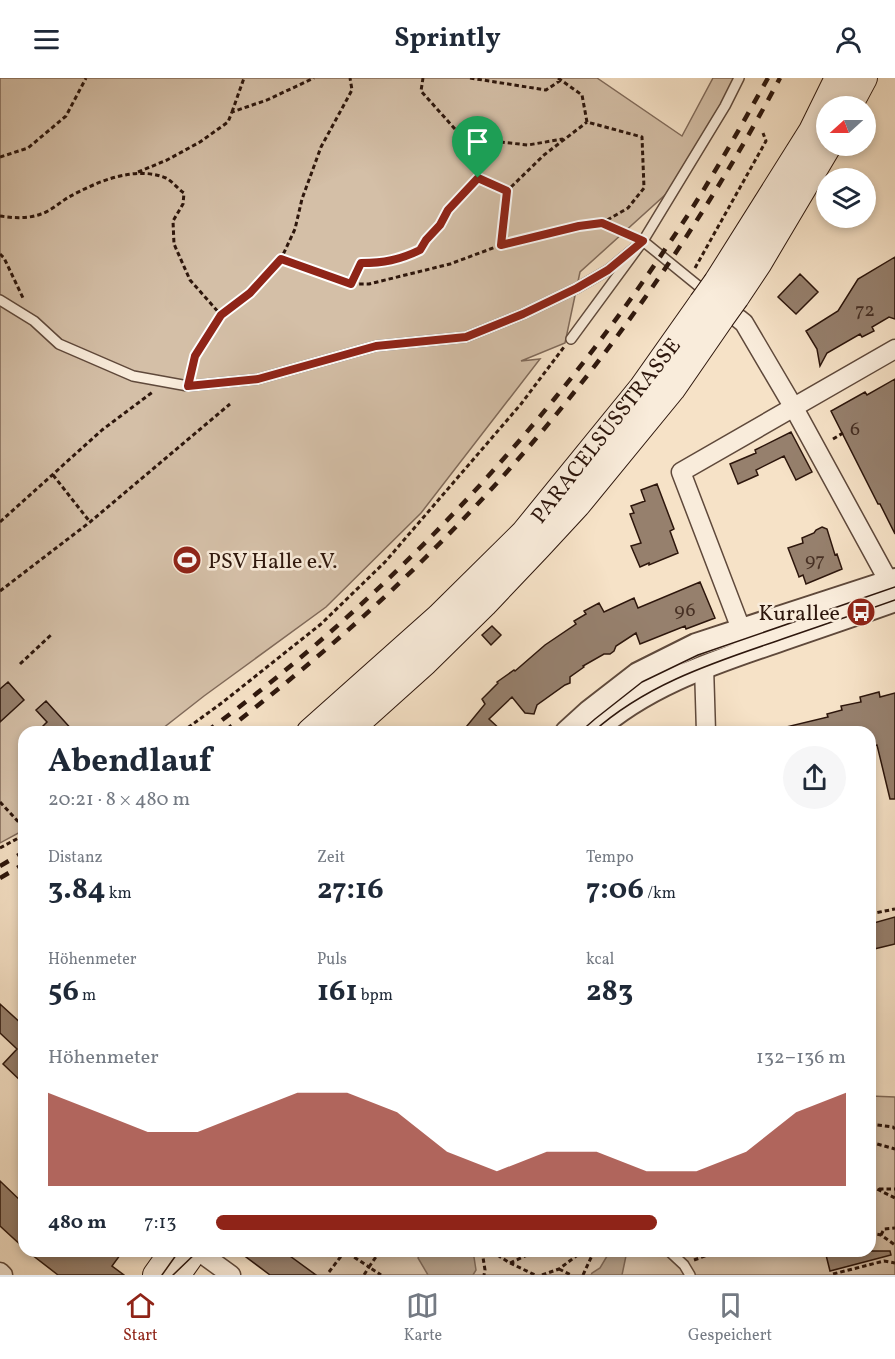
<!DOCTYPE html>
<html lang="de">
<meta charset="utf-8">
<style>
:root{--surface:#fff;--page:#f6f6f7;--text:#1f2937;--muted:#747a83;--line:#e0e1e3;--accent:#8f2418}
body{margin:0;font-family:Vollkorn,serif;background:var(--page);color:var(--text);height:100vh;display:flex;flex-direction:column;font-size:22px;white-space:nowrap}
*{box-sizing:border-box;margin:0}
p{font-size:20px;color:var(--muted)}
.icon{flex:none;width:33px;height:33px;fill:none;stroke:currentColor;stroke-width:2;stroke-linecap:round;stroke-linejoin:round}
.map{position:relative;flex:1;overflow:hidden}
.sheet{position:absolute;left:18px;top:648px;width:858px;height:531px;display:flex;flex-direction:column;background:var(--surface);border-radius:18px;box-shadow:0 3px 9px #0003}
.sheet>*{flex:none}
.needle{width:39px;rotate:249deg}
.tools{position:absolute;left:816px;top:18px;display:grid;gap:12px}
.tools a{display:grid;place-items:center;width:60px;height:60px;border-radius:50%;background:var(--surface);box-shadow:0 3px 9px #0003;font-size:30px}
.pin{position:absolute;display:grid;place-items:center;width:51px;height:51px;color:#fff;margin:-62px -26px;border-radius:50% 50% 50% 0;rotate:-45deg;box-shadow:0 0 6px #0007}
.pin .icon{rotate:45deg}
.round{display:grid;place-items:center;flex:none;width:63px;height:63px;border-radius:32px;background:var(--page)}
.head{display:flex;align-items:center;justify-content:space-between;height:102px;padding:0 30px}
h1{font-size:33px;font-weight:700;line-height:45px}
.stats{display:grid;grid-template-columns:repeat(3,1fr);gap:9px;height:102px;padding:6px 30px}
.stats div{display:grid;align-content:center}
.stats b{font-size:30px;font-weight:700}
.stats small{font-size:16px;font-weight:400}
.stats p{font-size:16px}
.chart{height:168px;padding:12px 30px}
.chart p{display:flex;justify-content:space-between}
.chart svg{width:100%;height:108px;margin-top:6px;fill:var(--accent);opacity:.7}
ul{padding:0 30px;list-style:none;font-size:20px}
li{display:grid;grid-template-columns:96px 72px 1fr;align-items:center;height:45px}
li i{height:15px;border-radius:8px;background:var(--accent)}
header{display:flex;justify-content:space-between;align-items:center;height:78px;padding:0 30px;background:var(--surface);font-size:27px;font-weight:700}
.menu{display:flex;justify-content:space-around;align-items:center;height:84px;border-top:2px solid var(--line);background:var(--surface);font-size:16px;color:var(--muted)}
.menu a{display:grid;justify-items:center;gap:3px}
.menu .selected{color:var(--accent)}
.map>svg:first-child{display:block}
</style>
<header><svg class="icon" aria-label="menu" viewBox="0 0 24 24"><path d="M4 6h16M4 12h16M4 18h16"/></svg>Sprintly<svg class="icon" aria-label="person" viewBox="0 0 24 24"><circle cx="12" cy="8" r="4"/><path d="M4 21q1-7 8-7t8 7"/></svg></header>
<div class="map">
<svg width="895" height="1197" viewBox="0 0 895 1197">
<rect width="100%" height="100%" fill="#f6e2c7"/>
<filter id="stains"><feTurbulence type="fractalNoise" baseFrequency=".00333" numOctaves="4"/><feColorMatrix values="0 0 0 0 .2 0 0 0 0 .09 0 0 0 0 .02 0 0 0 .5 -.17"/></filter>
<radialGradient id="worn" r=".72"><stop offset=".6" stop-color="#630" stop-opacity="0"/><stop offset="1" stop-color="#630" stop-opacity=".3"/></radialGradient>
<!-- green -->
<path fill="#d4bfa7" stroke="#806a5a" stroke-width="1.5" d="M0,0H597L682,58L713,0H738L676,107L580,194L565,265L521,283L540,281L421,435L326,529L204,618L158,654H24V752L0,765Z
M870,1018L895,1019V1197H276L295,1173H870Z"/>
<!-- water -->
<path fill="#b29d87" stroke="#7d6756" stroke-width="1.5" d="M422,1173H473L476,1192L473,1197H428L418,1180Z
M610,1173H627L622,1197H591L592,1195L600,1190Z"/>
<!-- building -->
<path fill="#96806d" stroke="#2d160c" stroke-width="1.5" d="M895,179V241L889,239L872,249L874,253L862,259L860,256L827,275L820,288L817,271L806,253L838,233L858,201Z
M800,196L818,214L796,236L778,219Z
M895,301V456L880,426H878L831,333L865,314L867,317Z
M791,354L812,394L796,402L784,378L756,392L758,397L738,406L730,386L756,375L755,372Z
M657,406L674,451L670,453L678,475L649,487V485L640,489L631,468L641,465L630,436L634,435L631,428L645,423L641,412Z
M822,449L827,451L835,477L837,476L842,491L806,506L803,497L799,499L798,496L788,470L803,465L802,460L814,455L816,452Z
M700,504L715,540L686,551L685,548L640,566L636,555L616,568L614,573L610,576H604L583,588L584,589L570,599V605L565,607L537,627L534,636L525,635L512,619L489,641L503,654H462L485,626L482,621L498,605L497,604L514,592L515,593L545,567L576,546L574,543L586,536L584,533L599,525L604,534L634,520L638,530Z
M492,548L501,557L491,567L482,557Z
M8,604L24,622L0,644V611Z
M879,614L880,619L895,615V721H890L877,667L870,668V654H786V649L828,639L827,636L842,632L841,628L861,624L860,619Z
M46,623L74,654H37L47,644L36,632Z
M895,839V866L870,872V846Z
M0,926L24,948V1006L3,986L17,971L0,955Z
M0,1103L24,1126V1170L0,1148Z
M27,1173H123L112,1188L124,1197H58Z
M238,1173H283L316,1197H270Z
M842,1173H890L891,1177L830,1193L826,1177Z"/>
<g fill="none" stroke-linecap="round" stroke-linejoin="round">
<!-- service casing -->
<g stroke="#5f493b" stroke-width="12">
<path id="service" d="M643,163L707,215
M0,222L34,243L59,266L133,298L188,308L258,301L376,268L466,259L523,236L577,210L608,192L643,163
M571,261L643,163L725,28L739,0
M669,1173L684,1187L690,1197"/>
</g>
<!-- minor casing -->
<g stroke="#5f493b" stroke-width="21">
<path id="minor" d="M739,241L744,245L794,330L889,504
M741,551L681,394L895,271
M704,588L706,654
M198,1173L231,1197
M0,1194L3,1197"/>
</g>
<!-- tertiary casing -->
<g stroke="#5f493b" stroke-width="26">
<path id="tertiary" d="M567,654L589,634L638,596L696,567L895,502
M593,654C643,609 706,587 768,566C811,551 853,537 895,522"/>
</g>
<!-- secondary casing -->
<g stroke="#2d160c" stroke-width="28">
<path id="secondary" d="M849,28L864,0
M717,204L812,53L838,0
M736,219L758,186L828,68
M310,654L439,539L524,455L642,310L702,225
M347,654L425,584L484,526L538,469L577,427L672,311L721,240
M156,1197L173,1173
M177,1197L194,1173"/>
</g>
<!-- path -->
<path stroke="#2d160c" stroke-width="3" stroke-dasharray="4.5 3" stroke-linecap="butt" d="M470,0L546,12L561,2
M558,0L582,17L587,44L642,59L644,110L628,130L602,145L630,158
M232,34L244,0
M463,60L528,67L563,61
M0,79L28,70L66,38L86,0
M138,94L167,82L200,64L228,44L232,34L267,22L314,0
M478,100L507,113
M0,138C13,140 28,141 41,136C51,133 60,124 69,119C96,104 135,87 166,100C172,103 178,111 184,115L183,126L173,143L174,166L190,202L221,237
M501,167L507,113L544,77L587,44
M0,176L4,180L24,222
M281,181L351,206H369L450,186L501,167L579,148L602,145
M695,190L766,63L763,55
M351,206L361,185C384,185 399,181 420,173L426,162L440,147L448,132L478,100L463,60L421,13L423,0
M190,298L195,278L221,237L250,215L281,181L295,151L302,121L321,69L352,12L350,0
M833,361L843,355
M53,397L90,444
M0,444L102,352L154,313
M0,513L90,444L230,326
M20,586L52,556
M182,654L223,624L321,546L385,484L521,326L564,269
M0,724L24,750
M0,770L24,757
M870,836L895,831
M870,1046L893,1049L895,1051
M870,1064L895,1071
M870,1110L877,1111L895,1120
M879,1111H895
M870,1155L881,1157L895,1167
M881,1157L884,1151L895,1150
M380,1173L369,1189L381,1197
M482,1173L485,1192L484,1197
M491,1173L510,1185L535,1197
M694,1182L719,1173
M510,1185L536,1173
M559,1191L571,1197
M329,1194L345,1173L369,1189L364,1197
M833,1196L884,1183L895,1185
M542,1197L559,1191L583,1173
M583,1197L594,1173"/>
<!-- service -->
<use href="#service" stroke="#f9ecdb" stroke-width="9"/>
<!-- minor -->
<use href="#minor" stroke="#f9ecdb" stroke-width="18"/>
<!-- tertiary -->
<use href="#tertiary" stroke="#f9ecdb" stroke-width="22"/>
<!-- secondary -->
<use href="#secondary" stroke="#f9ecdb" stroke-width="26"/>
<!-- tram -->
<path stroke="#2d160c" stroke-width="1.5" d="M580,654L595,641L642,604L698,577L895,509
M593,654C643,609 706,587 768,566C811,551 853,537 895,522
M162,1197L179,1173
M173,1197L198,1173"/>
<!-- rail -->
<path stroke="#2d160c" stroke-width="4.5" stroke-dasharray="10 10" stroke-linecap="butt" d="M206,654C387,521 543,354 668,167C705,113 736,57 768,0
M224,654C295,599 363,542 426,479C568,339 686,176 780,0
M0,788L24,774
M0,800L24,786"/>
<!-- secondary-bridge casing -->
<g stroke="#2d160c" stroke-width="28" stroke-linecap="butt">
<path id="secondary-bridge" d="M702,225L717,204
M721,240L736,219"/>
</g>
<!-- secondary-bridge -->
<use href="#secondary-bridge" stroke="#f9ecdb" stroke-width="26"/>
</g>
<g fill="none" stroke-linecap="round" stroke-linejoin="round">
<!-- route casing -->
<g stroke="#fff" stroke-width="12">
<path id="route" d="M478,100L507,113L501,167L579,148L602,145L643,163L608,192L577,210L523,236L466,259L376,268L258,301L188,308L195,278L221,237L250,215L281,181L351,206L361,185C384,185 399,182 420,172L426,162L440,147L448,132Z"/>
</g>
<!-- route -->
<use href="#route" stroke="#8f2418" stroke-width="8"/>
</g>
<!-- icons -->
<defs>
<g id="stadium-disc" transform="scale(1.5)"><circle r="9.5" fill="#8f2418" stroke="#f9ecdb"/><path d="M0-5a6.5 5 0 1 0 0 10a6.5 5 0 1 0 0-10ZM-3.5-1.8h7v3.6h-7Z" fill="#fff"/></g>
<g id="bus-disc" transform="scale(1.5)"><circle r="9.5" fill="#8f2418" stroke="#f9ecdb"/><path d="M-5-6H5V4H4V6H2V4H-2V6H-4V4H-5ZM-3.5-4V0h7V-4ZM-3.5 1.2v1.5H-2V1.2ZM2 1.2v1.5H3.5V1.2Z" fill="#fff"/></g>
</defs>
<g fill-rule="evenodd">
<use href="#stadium-disc" x="187" y="482"/>
<use href="#bus-disc" x="861" y="534"/>
</g>
<g text-anchor="middle" stroke-width="5" stroke-linejoin="round" paint-order="stroke">
<!-- number labels -->
<g font-size="20" fill="#473024">
<text x="865" y="238">72</text>
<text x="855" y="357">6</text>
<text x="815" y="488">97</text>
<text x="685" y="538">96</text>
</g>
<!-- street labels -->
<g font-size="22" fill="#2d160c" stroke="#f9ecdb">
<text transform="translate(605 352) rotate(-52)" y="8">PARACELSUSSTRASSE</text>
</g>
<!-- poi labels -->
<g font-size="22" fill="#2d160c" stroke="#f9ecdb" text-anchor="start">
<text x="208" y="490">PSV Halle e.V.</text>
<text x="840" y="542" text-anchor="end">Kurallee</text>
</g>
</g>
<rect width="100%" height="100%" filter="url(#stains)"/>
<rect width="100%" height="100%" fill="url(#worn)"/>
</svg>
<div class="tools">
<a><svg class="needle" viewBox="-14 -14 28 28"><path d="M0-13l5 13h-10z" fill="#e53935"/><path d="M0 13l5-13h-10z" fill="#747a83"/></svg></a>
<a><svg class="icon" aria-label="layers" viewBox="0 0 24 24"><path d="M12 4l9 5-9 5-9-5zM3 14l9 5 9-5"/></svg></a>
</div>
<div class="pin" style="left:478px;top:100px;background:#1e9e55"><svg class="icon" aria-label="arrive" viewBox="0 0 24 24"><path d="M6 21V4h12l-3 4 3 4H6"/></svg></div>
<section class="sheet">
<div class="head"><div><h1>Abendlauf</h1><p>20:21 · 8 × 480 m</p></div><a class="round"><svg class="icon" aria-label="share" viewBox="0 0 24 24"><path d="M12 15V3M7 8l5-5 5 5M5 13v7h14v-7"/></svg></a></div>
<div class="stats">
<div><p>Distanz</p><b>3.84<small> km</small></b></div>
<div><p>Zeit</p><b>27:16</b></div>
<div><p>Tempo</p><b>7:06<small> /km</small></b></div>
</div>
<div class="stats">
<div><p>Höhenmeter</p><b>56<small> m</small></b></div>
<div><p>Puls</p><b>161<small> bpm</small></b></div>
<div><p>kcal</p><b>283</b></div>
</div>
<div class="chart"><p><span>Höhenmeter</span>132–136 m</p>
<svg viewBox="0 0 160 44" preserveAspectRatio="none"><path d="M0 44V6L10 14L20 22L30 22L40 14L50 6L60 6L70 14L80 30L90 38L100 30L110 30L120 38L130 38L140 30L150 14L160 6V44z"/></svg>
</div>
<ul>
<li><b>480 m</b>7:13<i style="width:70%"></i></li>
</ul>
</section>
</div>
<nav class="menu">
<a class="selected"><svg class="icon" aria-label="home" viewBox="0 0 24 24"><path d="M3 11l9-7 9 7M6 9v11h12V9"/></svg>Start</a>
<a><svg class="icon" aria-label="map" viewBox="0 0 24 24"><path d="M3 6l6-2 6 2 6-2v14l-6 2-6-2-6 2zM9 4v14M15 6v14"/></svg>Karte</a>
<a><svg class="icon" aria-label="saved" viewBox="0 0 24 24"><path d="M7 4h10v16l-5-4-5 4z"/></svg>Gespeichert</a>
</nav>
